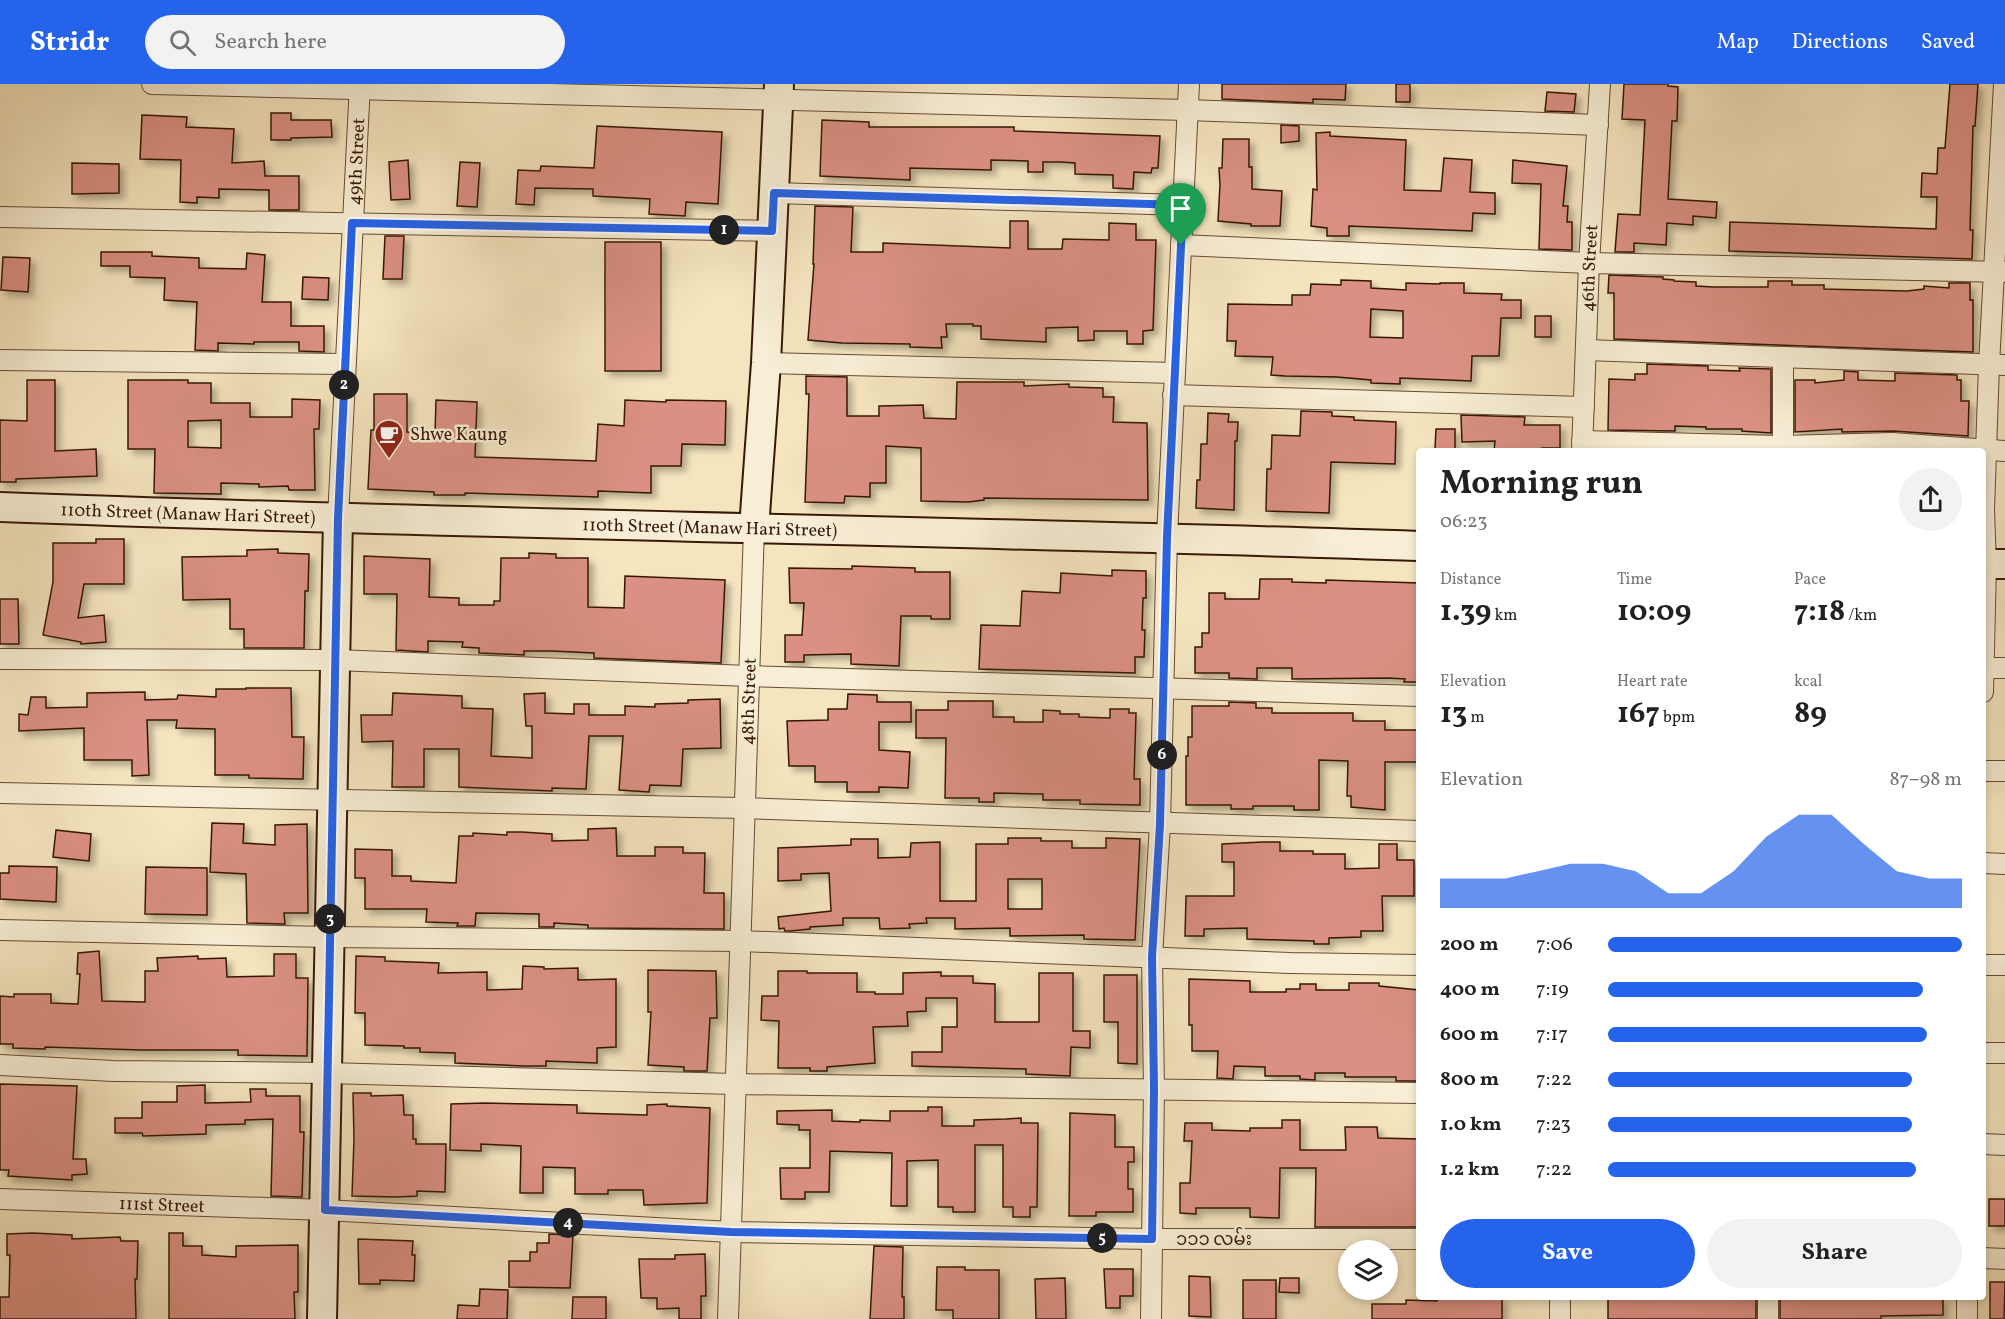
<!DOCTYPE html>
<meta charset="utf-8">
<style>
:root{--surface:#fff;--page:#f2f2f2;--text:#202124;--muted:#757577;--accent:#2563eb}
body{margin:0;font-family:Vollkorn,"Noto Sans Myanmar",serif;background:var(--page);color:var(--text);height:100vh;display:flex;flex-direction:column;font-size:22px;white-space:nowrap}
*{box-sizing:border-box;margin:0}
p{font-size:20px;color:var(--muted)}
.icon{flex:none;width:33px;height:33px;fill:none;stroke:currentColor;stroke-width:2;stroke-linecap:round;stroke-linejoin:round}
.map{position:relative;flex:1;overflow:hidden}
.details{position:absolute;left:1416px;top:364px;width:570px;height:852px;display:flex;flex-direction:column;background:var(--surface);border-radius:6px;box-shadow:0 3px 9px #0003}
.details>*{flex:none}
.controls{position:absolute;left:1338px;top:1156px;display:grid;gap:12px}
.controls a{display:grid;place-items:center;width:60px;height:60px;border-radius:50%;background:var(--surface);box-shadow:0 3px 9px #0003;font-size:30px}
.pin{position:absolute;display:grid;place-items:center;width:51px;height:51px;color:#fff;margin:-62px -26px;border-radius:50% 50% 50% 0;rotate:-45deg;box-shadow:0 0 6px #0007}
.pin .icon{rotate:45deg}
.km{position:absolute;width:30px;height:30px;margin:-15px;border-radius:50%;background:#222;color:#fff;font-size:16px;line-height:30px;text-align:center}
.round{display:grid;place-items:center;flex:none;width:63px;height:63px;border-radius:32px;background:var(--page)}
.summary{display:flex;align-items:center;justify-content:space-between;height:102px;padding:0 24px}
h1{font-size:33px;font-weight:700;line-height:45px}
.metrics{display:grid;grid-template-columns:repeat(3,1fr);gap:9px;height:102px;padding:6px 24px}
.metrics div{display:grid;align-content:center}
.metrics b{font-size:30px;font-weight:700}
.metrics small{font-size:16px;font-weight:400}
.metrics p{font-size:16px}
.chart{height:168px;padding:12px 24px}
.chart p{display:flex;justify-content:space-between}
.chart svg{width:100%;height:108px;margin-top:6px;fill:var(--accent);opacity:.7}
.primary-button{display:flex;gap:12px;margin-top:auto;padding:12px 24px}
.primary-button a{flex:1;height:69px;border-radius:36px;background:var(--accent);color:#fff;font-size:24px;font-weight:700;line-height:69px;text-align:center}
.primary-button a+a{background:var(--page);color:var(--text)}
ul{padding:0 24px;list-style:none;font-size:20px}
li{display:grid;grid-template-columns:96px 72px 1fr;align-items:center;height:45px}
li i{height:15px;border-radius:8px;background:var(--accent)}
header{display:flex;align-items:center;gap:36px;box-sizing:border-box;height:84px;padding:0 30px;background:var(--accent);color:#fff}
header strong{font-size:28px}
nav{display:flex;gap:33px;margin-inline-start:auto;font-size:21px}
.search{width:420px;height:54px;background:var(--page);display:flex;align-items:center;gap:15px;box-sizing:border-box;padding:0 21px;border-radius:33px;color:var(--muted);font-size:22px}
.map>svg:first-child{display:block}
</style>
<header>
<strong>Stridr</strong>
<div class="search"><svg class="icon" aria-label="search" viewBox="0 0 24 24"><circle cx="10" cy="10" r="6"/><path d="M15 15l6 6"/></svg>Search here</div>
<nav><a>Map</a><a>Directions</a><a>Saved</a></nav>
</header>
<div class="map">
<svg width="2005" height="1235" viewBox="0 0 2005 1235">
<defs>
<filter id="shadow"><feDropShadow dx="5" dy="5" stdDeviation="3" flood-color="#0004"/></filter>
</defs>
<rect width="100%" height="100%" fill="#f5e5bf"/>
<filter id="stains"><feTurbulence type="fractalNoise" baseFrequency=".00333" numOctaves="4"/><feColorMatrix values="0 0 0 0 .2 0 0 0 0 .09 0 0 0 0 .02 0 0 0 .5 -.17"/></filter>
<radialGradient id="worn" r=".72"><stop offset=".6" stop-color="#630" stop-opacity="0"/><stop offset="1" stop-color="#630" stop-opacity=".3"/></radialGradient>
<!-- building -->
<path fill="#da9082" stroke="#371806" stroke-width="1.5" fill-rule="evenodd" filter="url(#shadow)" d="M1222,0H1346L1345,16L1313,15V19L1222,15Z
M1396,0H1410V18H1396Z
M1624,0H1668V2L1678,3L1677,37H1672L1668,115L1717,118L1716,134L1693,132V141L1667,139L1666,161L1634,159V168H1615L1618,130L1640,131L1645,36L1622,35Z
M1950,0H1978L1975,42H1973L1970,146H1973L1972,175L1729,167L1730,138L1936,145L1937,113H1921L1922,89L1937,90L1938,64H1945Z
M1547,8L1576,10L1574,28L1545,27Z
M271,29H291V36H331L332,53L291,54V56H271Z
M142,31L187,33L186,43L234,45L232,79L264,77L265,92H299V126H269V106L219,105V114L197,113V119L180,118L181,76L140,75Z
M822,36L869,38V43H1014V47L1160,52L1158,84H1152L1151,89L1134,88L1133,105L1113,104V91L1075,90V79L1061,78H1043V88H1028V77L991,76V86L910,84V96L820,92Z
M1281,41L1299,42V57L1281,59Z
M597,42L722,48L718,120L686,118L685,132L649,130L650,115L593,112V105L535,104L534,121L516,120L518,86L540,87L541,82L594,84Z
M1330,48V52L1406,56L1404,106L1441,107L1444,74L1472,76L1470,108L1495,109V130L1473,129L1472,147L1349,142V152H1327V144L1311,142L1313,105L1317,106L1316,49Z
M1223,55H1249V83H1252V105L1282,107L1280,142H1251V140L1218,137L1220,101L1219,84H1222Z
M408,76L410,115L391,116L389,78Z
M1513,76L1567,82L1563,122H1568L1567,138H1572V166L1539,165L1541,100L1512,99Z
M460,78L480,79L477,123L457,122Z
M72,79L119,80V109L72,110Z
M815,122L853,123L851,168H883V159L1010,164V137H1028V165H1062L1063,155L1109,156V139L1136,140V156H1156L1153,246L1143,247V260H1127V247H1094V256L1078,257V243L1046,244V258L981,255V242H973V240H946L947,253H941L942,264L910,263V260L842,259L808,256L814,180H813Z
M385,152H404L402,195H383Z
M605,158H661V287H605Z
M101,168H152V172L199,174V184L246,185L247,169L265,171L262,218H291V242H324V268L299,267V258H254V260L218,259V267L195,266L197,218L164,216L165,194L130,193V182H101Z
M3,173L30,174L28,208L1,206Z
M1609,191L1663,193V195L1674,196V197L1696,198V202L1713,203H1768V197H1792V201H1824V205L1907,207L1924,205V202L1949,204V199H1970V216H1973V268L1614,255V209H1608Z
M303,193L329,194L328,216L302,215Z
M1341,196L1371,197V204L1406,206V199L1440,200V199H1464V209L1502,210L1501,216H1521V234H1501L1499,272H1472L1471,297L1400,294V300L1371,299V296L1337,293L1285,292L1271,291L1273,273L1235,272L1236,257H1227L1228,220L1292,221V211H1310L1311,200L1341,201ZM1371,225L1403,227V254L1370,253Z
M1535,232H1551V253H1535Z
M1647,280L1708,282V286L1740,287L1739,284L1771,285V349L1742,347V345H1706V343L1675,342V347L1608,346L1609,295L1635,296V290H1647Z
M1844,287L1858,288V296L1895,297V289L1957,291V296H1961V317H1969L1968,352L1893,347L1842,348V345L1795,348V296H1815V299L1844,296Z
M806,292L847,293V332H879V322L923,321L924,334L956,335L957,298H1024V302L1069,300V303L1103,304V313H1114L1113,338L1147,339L1148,416L984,414V416L968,418L921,417V364L886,362V399H870V413L845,412L844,419L805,418L809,310H806Z
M27,296H55V367L96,365L97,392L16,395V398H0V336L27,337Z
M128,296H188V299H211V319H250V333H292V315L320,316L319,345H314L315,406H289L288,402L259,403V400L221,399V410L154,409L155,365H128ZM221,336V364L188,363V337Z
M374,310H407V348L435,350L436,316L477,318L475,373L596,377L598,340L624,342L625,316L666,318V316L726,317L725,361L682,360L681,382H651V409L598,407V413L465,409V411H434V408L368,405L371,346H374Z
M1301,327L1332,328V332L1354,333V336L1396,338L1395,380L1331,378L1329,429L1266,427L1267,385H1271L1272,351L1300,352Z
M1208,329L1229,330L1228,338H1238L1237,357H1235L1234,426L1196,424L1197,396H1200L1201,360H1207Z
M1461,331L1525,333L1524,341H1560V364H1542V368H1494L1495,357L1462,358Z
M1436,345H1455V365H1435Z
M96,455H124V500H84L78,534L104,531L106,558L81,560V558L43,551L53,498V459H96Z
M278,465V469L309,470L308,507H305L304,564H244V545H230V515L183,516L182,473L247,472V466Z
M529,469L556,470V474H588V523L624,524L625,492L725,496L721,579L594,574V569L552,567H524V571L479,569V564L462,563L463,558L428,557V568L396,566L397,510H364V472L430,475L429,513L459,514V521H494V517H500L501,474H529Z
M852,482L915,484V488H950V535H931V532H901L899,582L851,580V570L804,571V578H785V551H802L804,519H790L789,484L852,485Z
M1112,486L1146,487V514H1143L1142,546H1145L1144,573H1135V589L979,585L981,541L1020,542L1022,507L1060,509L1061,489L1112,492Z
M1260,495H1292V498L1326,499V496L1419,499V598H1404L1405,595L1388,594L1292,595V584H1257V595L1229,594V589H1195V563H1202V549H1209V509H1225V515H1259Z
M0,515H18L19,560H0Z
M246,604H291L292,653H304L303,695L249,694V691H215V645L176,644L177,636H147L149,691L132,692V676H84V644L19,647V630L28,631L31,613H46V624L87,623V609L145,608V616L177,615L178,611L216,613V605H246Z
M393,609L462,612V624L493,625L491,672L532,674V642H526L524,610L545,609V629L574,630V620H589V631H625V622L655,623V620L688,619V616L720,615L721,664L683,665L681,702L650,701L649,708L619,706L623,652H589L586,705L552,704V707L459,703V665H424V703H392L393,657L362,658L361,631H392Z
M848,610L877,611V618H911V638H879V666L910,668L908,704L879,703V708H847V698H815V682H789L787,637L828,636V625H847Z
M948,617H993V633H1014V638H1043V626L1060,627V630H1079V633L1110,634V625H1129V629H1136L1134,695H1140V721L1080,720V716H1043V710L994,709V718H979V714H945L946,654H916V626H948Z
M1229,618L1256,619V624H1272V629H1353V637H1385V646H1419V678H1385V726L1351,723V712H1347L1348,677L1319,676V726H1294V722H1253V725H1231V721H1186V672H1188V653H1192V622H1229Z
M212,739L244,740L243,759L275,761V741L307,740L308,829H284L285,840L247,839L246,790L210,788Z
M616,744L617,772H655V763H683V769H705L704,809H724V845L588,844V841L554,839V843H539V830L476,829L475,842H457L458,839L426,838L427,825H365V794H355V765L392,766V792H411V797L456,799L459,752H473V749L507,751V748H522L552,750V757L588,756V745Z
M56,746L91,750L89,777L53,773Z
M1008,754H1041V757H1072V764H1106V754L1140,755L1135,856L1084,855V851L1010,852V844L955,845V834H926L927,839L909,840L910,844L880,845L879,834H843V841L810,843V845L790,847H785L784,844L779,845L778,833L831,827L829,789L801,790V796L778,797V764L851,761V755H878V774L910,773L911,759L940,758V817H976V760H1008ZM1008,795H1042V825H1008Z
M1263,758H1280V767H1313V770H1345V785L1379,784V760H1397V776H1414V812H1382L1383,847H1361V853L1329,854V860H1314V857L1247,855V844L1204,845V852H1185L1186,812H1234V778H1222V760Z
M9,782L57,783L56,818L0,815V789H9Z
M146,783L207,784V831L145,830Z
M99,867L102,917L145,918V887H158L157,874L198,872V875L226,874L227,893L274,892V870H296V894H308L307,972L238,971V966H142L45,963V965L13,964V960H0V912L14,913V910H51V919L78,920L80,890H77L78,869Z
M356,872L385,873V877L439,879L438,889L487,888V906L522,905L523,882L544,883V885L578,884V896L616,895V963L597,964V979L546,977V982H524L455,979V969L420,968V964H404V962L365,961V929H355Z
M648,886L716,887L717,934H710L707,987H684V983L648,981L651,928H648Z
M778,887H807V889H857V908H875V910H903V889L941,888V892H973V899L995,900V938H1039V889H1073V947H1090V964L1071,963L1070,992L1026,990V985L912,982V968H942V943H957V914H926V927L907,928L908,942L873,943L875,979L827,983V987H810V984H778L779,937L761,936L762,912H778Z
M1104,891H1137V980L1118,979V938H1104Z
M1189,895L1250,897V908H1286V905H1300V900H1316V906H1349V899H1379V902L1419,906V997H1396V993H1345V989H1315V996L1300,995V992H1265V983L1234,982L1233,995L1217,994L1218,967H1192V941H1189Z
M0,1000L77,1002L73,1075H86L87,1090L72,1091V1096L8,1092L9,1086H0Z
M205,1001V1019L251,1018L250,1005H266V1012H300V1048H304L302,1113L271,1112L273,1035L245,1036V1040L206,1041V1050L143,1052L142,1049H115V1034H142V1018H177V1002Z
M353,1009H371V1012L403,1011L404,1031H413V1055H416V1060H446L445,1108L417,1107V1112L396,1113L352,1112L354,1055Z
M485,1019L577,1021V1029L647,1031V1021L667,1020V1022L710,1024L707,1119L644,1121L643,1106H608V1110H575V1084L543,1083V1109H520L521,1062L481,1060V1067L450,1066L451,1020Z
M928,1023H942V1042H974V1036L1006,1035L1021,1034V1039H1038L1037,1123H1030V1133H1013V1123H1003V1061H975V1128H953V1123H938V1076L907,1077V1122H891L892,1069L830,1067L829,1108H805V1115H781L780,1084H810V1046H799V1041L777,1040V1027L832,1026V1037L860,1038V1036L890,1037V1027H928Z
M1070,1029L1115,1031V1063H1134V1078H1128V1105H1133V1128H1096V1132H1069Z
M1282,1036H1300V1066H1346L1345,1043H1377L1378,1054L1419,1055V1143H1315L1316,1084H1280L1279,1134L1250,1133V1124H1196V1130L1180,1129V1099H1190L1192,1057H1184L1185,1039H1212V1046L1250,1047V1044H1282Z
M1989,1115H2005V1142H1989Z
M33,1149L72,1151V1155L120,1153L121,1157H138L137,1195H135L136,1235H0V1213H9L10,1171H7V1150Z
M169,1149H183V1162H202V1171L236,1173V1162L298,1161V1208H294L295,1235H169Z
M549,1150L573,1151L570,1204L509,1203V1177H530V1168H537V1159H549Z
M358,1155L413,1157L412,1171H415L414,1197L380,1196V1200H359Z
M874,1162L903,1163L902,1213H904V1235H870Z
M705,1170L706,1212H701V1235H679V1224L657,1225V1214H641L639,1175H675V1171Z
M937,1183H965V1186H999V1235H953V1226H936Z
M1104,1185H1133V1212H1120V1224H1106Z
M1189,1192L1210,1193L1211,1233L1189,1232Z
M1065,1194L1066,1235H1036L1035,1195Z
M1280,1194H1299V1209L1279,1208Z
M1243,1196H1276V1235H1243Z
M1990,1198H2005L2004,1235H1990Z
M480,1205L508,1206L507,1235H457L458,1221L479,1222Z
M573,1213H606V1235H572Z
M1437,1214H1502V1235H1372V1220H1406V1216L1437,1217Z
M1608,1214H1756V1235H1608Z
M1780,1214H1943V1231L1881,1232V1235H1780Z"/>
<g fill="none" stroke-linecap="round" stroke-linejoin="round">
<!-- street casing -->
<g stroke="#664b34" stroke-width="22">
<g id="street">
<path d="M152,0L1187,26L1598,41"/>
<path d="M774,109L1183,121"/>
<path d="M0,133L772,147"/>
<path d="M1181,161L1589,179L2005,188"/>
<path d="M1586,266L2005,281"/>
<path d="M0,276L345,280"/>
<path d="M766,279L1175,289"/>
<path d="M1173,311L1584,323"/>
<path d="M1582,357L1783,362L1892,359L2005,367"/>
<path id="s1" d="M1582,368L1589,179L1600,0"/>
<path d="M1783,368V274"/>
<path id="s2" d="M338,434L360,0"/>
<path d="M0,575L335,576L749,592L1419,612"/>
<path d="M1983,584H2005"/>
<path d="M1983,608L1986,480L1984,426L1989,281L2004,0"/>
<path d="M1983,687H2005"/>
<path d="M0,709C247,712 494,717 742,724C968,731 1193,741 1419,747"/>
<path d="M1983,779L2005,780"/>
<path d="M0,846L329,853L741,857L1290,879L1419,881"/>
<path d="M1983,881H2005"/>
<path d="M1983,969H2005"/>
<path d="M0,981L113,987L326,989L735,1000L1419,1009"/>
<path d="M1983,1060L2005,1061"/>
<path id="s3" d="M0,1115L325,1126L731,1148L1152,1155H1419"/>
<path d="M1983,1174L2005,1175"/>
<path id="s4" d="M728,1235L754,444"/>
<path d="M1151,1235L1154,1005L1152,873L1160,740L1167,453L1189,0"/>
<path d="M1560,1235V1214"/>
<path d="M1768,1235V1214"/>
<path d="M1967,1235V1214"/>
</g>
</g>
<!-- secondary casing -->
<g stroke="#371806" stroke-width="32">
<g id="secondary">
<path id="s5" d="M0,423C473,441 946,446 1419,462"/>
<path d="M754,444L766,279L779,0"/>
<path d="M1983,480H2005"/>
<path d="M322,1235L338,434"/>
</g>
</g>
<!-- street -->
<use href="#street" stroke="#f8eed5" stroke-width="20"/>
<!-- secondary -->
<use href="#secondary" stroke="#f8eed5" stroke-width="28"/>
</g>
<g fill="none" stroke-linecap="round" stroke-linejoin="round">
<!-- route casing -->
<g stroke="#fff" stroke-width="12">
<path id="route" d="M774,109L1183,121L1167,453L1160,740L1152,873L1154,1005L1152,1155L731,1148L325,1126L338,434L352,139L772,147Z"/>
</g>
<!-- route -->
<use href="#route" stroke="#2563eb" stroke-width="8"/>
</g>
<!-- icons -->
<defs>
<g id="cafe-pin" transform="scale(1.5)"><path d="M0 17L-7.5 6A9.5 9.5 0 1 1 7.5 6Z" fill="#8f2418" stroke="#f8eed5"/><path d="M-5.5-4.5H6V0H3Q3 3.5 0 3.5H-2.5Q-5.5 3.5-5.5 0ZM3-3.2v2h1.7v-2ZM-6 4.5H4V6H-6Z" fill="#fff"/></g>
</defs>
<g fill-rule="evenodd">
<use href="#cafe-pin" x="389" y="350"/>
</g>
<g text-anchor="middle" stroke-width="5" stroke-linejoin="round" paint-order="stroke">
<!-- street labels -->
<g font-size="18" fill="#371806" stroke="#f8eed5">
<text dy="6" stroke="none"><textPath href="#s2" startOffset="357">49th Street</textPath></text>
<text dy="6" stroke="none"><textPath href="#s1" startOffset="184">46th Street</textPath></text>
<text dy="6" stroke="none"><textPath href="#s5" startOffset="188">110th Street (Manaw Hari Street)</textPath></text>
<text dy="6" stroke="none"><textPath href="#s5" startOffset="710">110th Street (Manaw Hari Street)</textPath></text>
<text dy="6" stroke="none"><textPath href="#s4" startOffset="618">48th Street</textPath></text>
<text dy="6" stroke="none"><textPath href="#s3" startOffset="162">111st Street</textPath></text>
<text x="1214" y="1161">၁၁၁ လမ်း</text>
</g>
<!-- poi labels -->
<g font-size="18" fill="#371806" stroke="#f8eed5" text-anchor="start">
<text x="410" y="356">Shwe Kaung</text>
</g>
</g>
<rect width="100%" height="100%" filter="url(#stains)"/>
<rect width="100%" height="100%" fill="url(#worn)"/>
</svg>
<div class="controls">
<a><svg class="icon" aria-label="layers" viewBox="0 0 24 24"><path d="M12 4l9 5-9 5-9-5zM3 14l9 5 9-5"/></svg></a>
</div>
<div class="pin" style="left:1181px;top:161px;background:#1e9e55"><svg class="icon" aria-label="arrive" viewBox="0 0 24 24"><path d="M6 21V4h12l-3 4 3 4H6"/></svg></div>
<b class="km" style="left:724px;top:146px">1</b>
<b class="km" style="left:344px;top:301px">2</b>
<b class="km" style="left:330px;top:835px">3</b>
<b class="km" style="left:568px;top:1139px">4</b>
<b class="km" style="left:1102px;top:1154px">5</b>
<b class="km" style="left:1162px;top:671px">6</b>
<section class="details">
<div class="summary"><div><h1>Morning run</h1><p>06:23</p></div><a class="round"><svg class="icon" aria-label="share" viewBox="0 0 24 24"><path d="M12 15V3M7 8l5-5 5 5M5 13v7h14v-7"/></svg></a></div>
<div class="metrics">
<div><p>Distance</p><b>1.39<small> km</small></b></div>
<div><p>Time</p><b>10:09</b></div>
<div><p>Pace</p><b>7:18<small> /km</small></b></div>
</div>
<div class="metrics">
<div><p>Elevation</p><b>13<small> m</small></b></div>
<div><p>Heart rate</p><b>167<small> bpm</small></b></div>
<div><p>kcal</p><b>89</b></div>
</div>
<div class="chart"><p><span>Elevation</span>87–98 m</p>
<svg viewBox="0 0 160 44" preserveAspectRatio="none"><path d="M0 44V32L10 32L20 32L30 29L40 26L50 26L60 29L70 38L80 38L90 29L100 15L110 6L120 6L130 18L140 29L150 32L160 32V44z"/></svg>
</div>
<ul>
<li><b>200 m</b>7:06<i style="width:100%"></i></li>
<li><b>400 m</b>7:19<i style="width:89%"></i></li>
<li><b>600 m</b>7:17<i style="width:90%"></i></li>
<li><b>800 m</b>7:22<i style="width:86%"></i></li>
<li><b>1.0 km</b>7:23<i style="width:86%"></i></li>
<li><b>1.2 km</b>7:22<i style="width:87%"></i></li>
</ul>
<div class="primary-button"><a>Save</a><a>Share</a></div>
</section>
</div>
